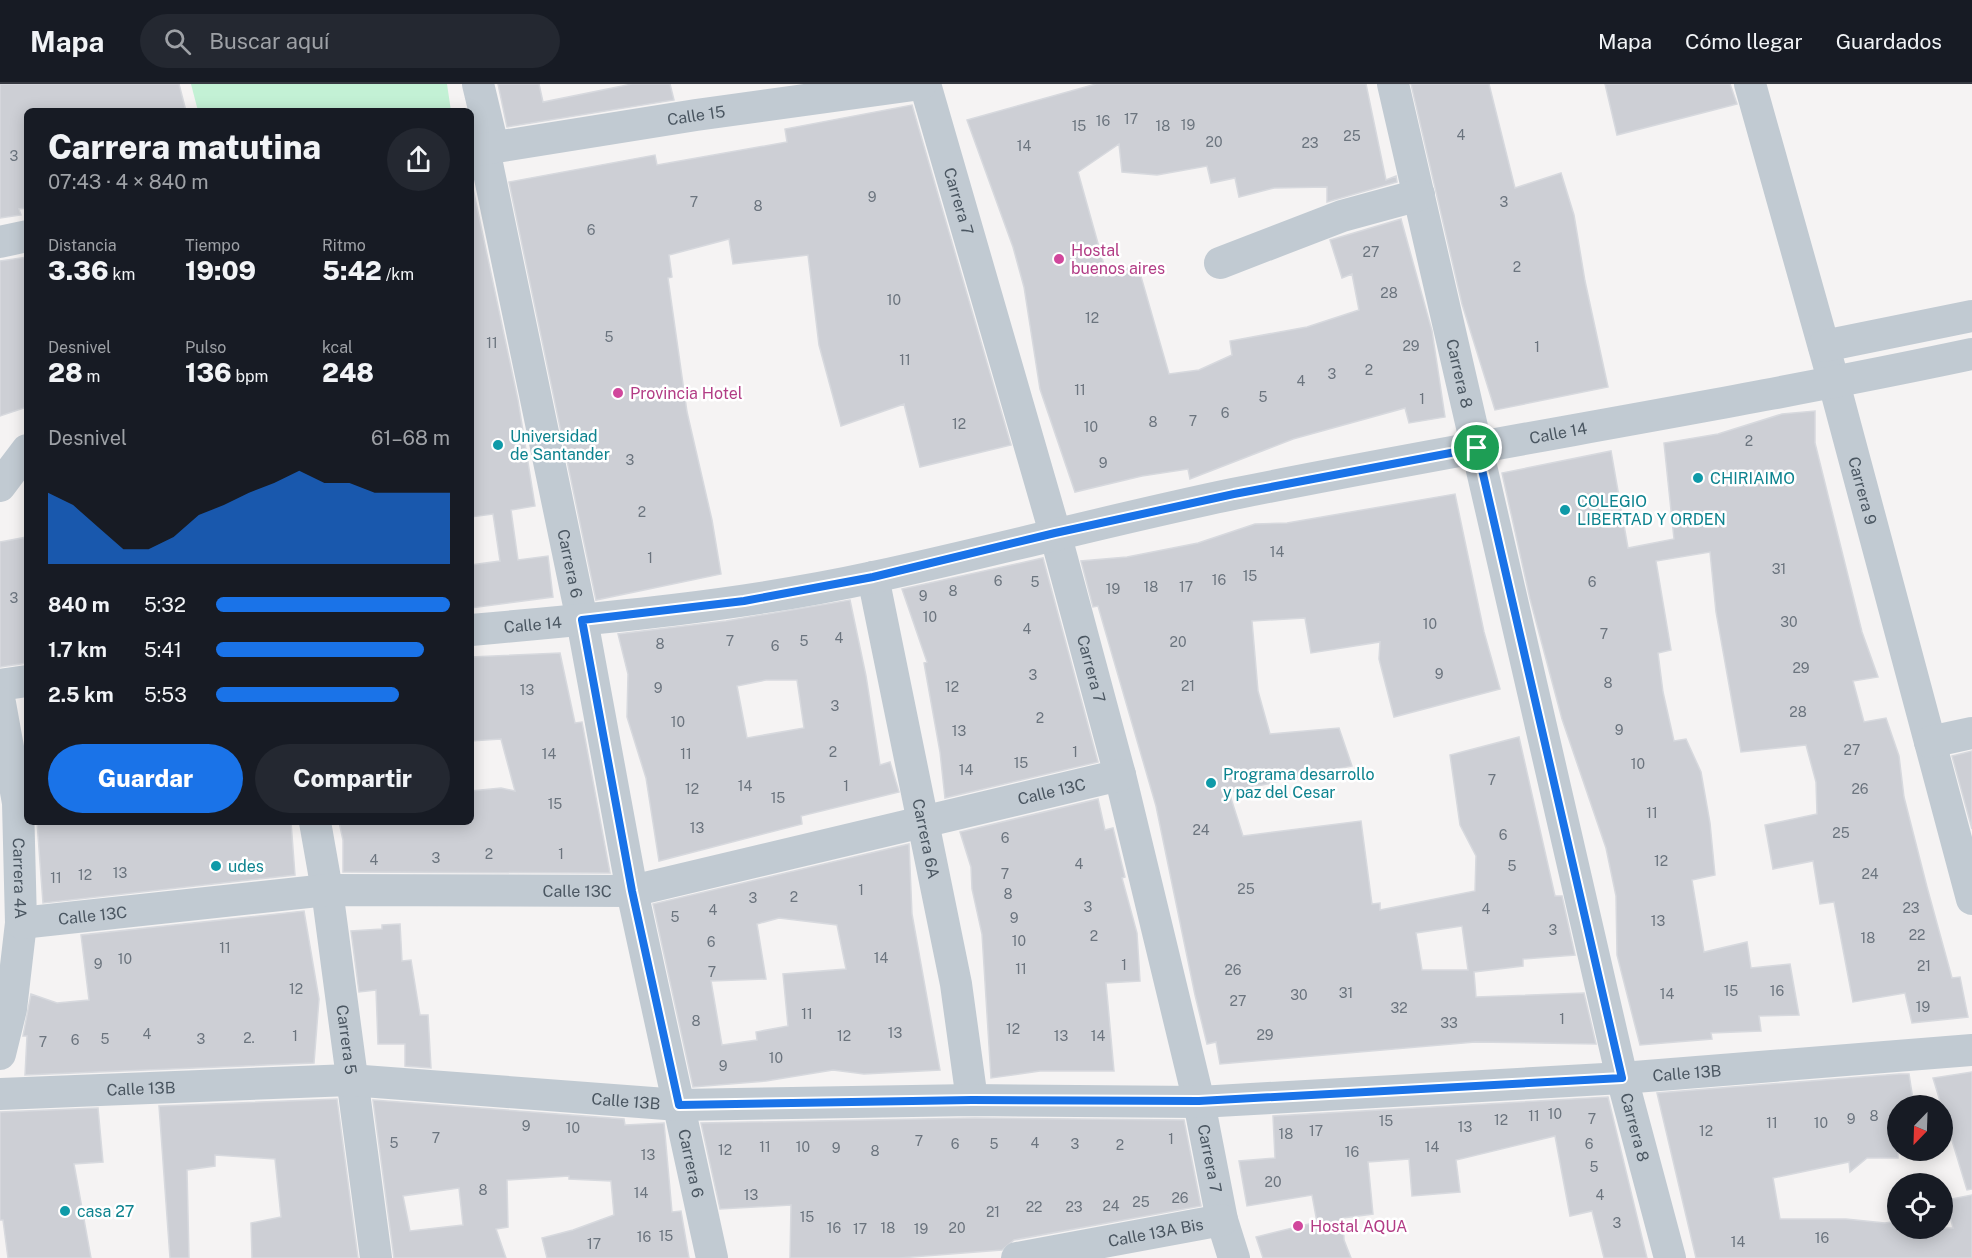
<!DOCTYPE html>
<html lang="es">
<meta charset="utf-8">
<style>
:root{--surface:#171b24;--page:#242831;--text:#f1f3f6;--muted:#9ea1a6;--line:#363941;--accent:#1a73e8}
body{margin:0;font-family:"Public Sans",sans-serif;background:var(--page);color:var(--text);height:100vh;display:flex;flex-direction:column;font-size:22px;white-space:nowrap}
*{box-sizing:border-box;margin:0}
p{font-size:20px;color:var(--muted)}
.icon{flex:none;width:33px;height:33px;fill:none;stroke:currentColor;stroke-width:2;stroke-linecap:round;stroke-linejoin:round}
.map{position:relative;flex:1;overflow:hidden}
.side{position:absolute;left:24px;top:24px;width:450px;height:717px;display:flex;flex-direction:column;background:var(--surface);border-radius:9px;box-shadow:0 3px 15px #0003}
.side>*{flex:none}
.needle{width:39px;rotate:203deg}
.buttons{position:absolute;left:1887px;top:1011px;display:grid;gap:12px}
.buttons a{display:grid;place-items:center;width:66px;height:66px;border-radius:50%;background:var(--surface);box-shadow:0 3px 15px #0003;font-size:30px}
.pin{position:absolute;display:grid;place-items:center;width:51px;height:51px;color:#fff;margin:-26px;border:3px solid #fff;border-radius:50%;box-shadow:0 2px 6px #0007}
.round{display:grid;place-items:center;flex:none;width:63px;height:63px;border-radius:32px;background:var(--page)}
.head{display:flex;align-items:center;justify-content:space-between;height:102px;padding:0 24px}
h1{font-size:33px;font-weight:800;line-height:45px}
.stats{display:grid;grid-template-columns:repeat(3,1fr);gap:9px;height:102px;padding:6px 24px}
.stats div{display:grid;align-content:center}
.stats b{font-size:26px;font-weight:800}
.stats small{font-size:16px;font-weight:400}
.stats p{font-size:16px}
.chart{height:168px;padding:12px 24px}
.chart p{display:flex;justify-content:space-between}
.chart svg{width:100%;height:108px;margin-top:6px;fill:var(--accent);opacity:.7}
.primary-button{display:flex;gap:12px;margin-top:auto;padding:12px 24px}
.primary-button a{flex:1;height:69px;border-radius:36px;background:var(--accent);color:#fff;font-size:24px;font-weight:800;line-height:69px;text-align:center}
.primary-button a+a{background:var(--page);color:var(--text)}
ul{padding:0 24px;list-style:none;font-size:20px}
li{display:grid;grid-template-columns:96px 72px 1fr;align-items:center;height:45px}
li i{height:15px;border-radius:8px;background:var(--accent)}
header{display:flex;align-items:center;gap:36px;box-sizing:border-box;height:84px;padding:0 30px;background:var(--surface);border-bottom:2px solid var(--line)}
header strong{font-size:28px}
nav{display:flex;gap:33px;margin-inline-start:auto;font-size:21px}
.search{width:420px;height:54px;background:var(--page);display:flex;align-items:center;gap:15px;box-sizing:border-box;padding:0 21px;border-radius:33px;color:var(--muted);font-size:22px}
.map>svg:first-child{display:block}
</style>
<header>
<strong>Mapa</strong>
<div class="search"><svg class="icon" aria-label="search" viewBox="0 0 24 24"><circle cx="10" cy="10" r="6"/><path d="M15 15l6 6"/></svg>Buscar aquí</div>
<nav><a>Mapa</a><a>Cómo llegar</a><a>Guardados</a></nav>
</header>
<div class="map">
<svg width="1972" height="1174" viewBox="0 0 1972 1174">
<rect width="100%" height="100%" fill="#f5f3f3"/>
<!-- green -->
<path fill="#c3f1d5" d="M191,0H447L451,27H198Z"/>
<!-- building -->
<path fill="#cdcfd5" stroke="#d7d9de" stroke-width="1.5" fill-rule="evenodd" d="M0,0H179L186,27H27V124L19,125L21,131L0,134Z
M498,0H539L543,18L632,0H670L674,16L507,43Z
M1096,0H1366L1386,96L1396,92L1397,98L1327,118V103L1274,104L1239,113L1235,94L1211,99L1207,82L1157,91L1122,88L1119,60L1078,88L1106,188L1138,182L1169,290L1199,286L1232,271L1230,257L1307,243L1359,226L1352,190L1342,194L1330,156L1401,135L1432,247L1445,333L1409,339L1405,324L1293,355L1190,395L1188,385L1142,392L1075,408L1040,305L1024,203L1013,163L967,36Z
M1411,0H1489L1515,104L1561,89L1574,131L1585,197L1608,303L1495,326L1462,220Z
M1605,0H1730L1737,20L1617,51Z
M912,21L1011,361L920,383L904,320L841,342L819,261L808,171L733,180L729,155L669,171L672,193L668,194L687,328L712,436L721,490L596,516L509,98L655,71L657,81L787,58L785,45Z
M471,95L518,316L535,422L511,426L518,476L548,472L553,513L471,524V481L500,477L493,430L471,433Z
M27,173V323L0,332V177Z
M1815,327V359L1862,548L1878,593L1853,597L1864,638L1886,634L1899,672L1904,713L1927,803L1952,894L1960,893L1968,933L1912,939L1905,909L1853,918L1834,818L1820,820L1813,777L1773,785L1765,741L1817,730L1816,698L1806,661L1741,668L1716,528L1710,468L1656,477L1671,566L1658,569L1663,608L1674,657L1686,655L1701,688L1710,739L1715,791L1692,796L1704,868L1747,858L1751,884L1790,880L1799,931L1759,932L1761,947L1711,949L1712,955L1640,961L1617,871L1616,812L1606,764L1562,635L1530,515L1502,389L1611,367L1628,464L1674,455L1664,359L1718,350L1782,330Z
M1455,410L1484,548L1500,605L1394,633L1379,575L1380,558L1311,569L1305,534L1252,537L1258,607L1270,650L1339,644L1352,682L1229,708L1243,752L1361,737L1372,820L1380,819V826L1475,807L1476,772L1460,741L1450,671L1519,653L1555,812H1562L1575,871L1523,875V882L1474,888L1476,913L1584,909L1596,960L1475,958L1220,980L1216,958L1207,960L1195,911L1156,722L1098,522L1093,523L1081,477L1127,473L1198,459L1255,440L1287,439ZM1462,842L1468,886H1422L1416,849Z
M27,453V579L0,583V458Z
M1043,474L1098,678L945,714L940,668L924,579L927,578L902,505Z
M850,516L866,592L880,681L890,678L899,708L801,732L802,740L659,777L646,694L627,633L628,590L618,550L726,537ZM766,596H797L804,644L747,654L737,602Z
M560,569L575,639L582,638L610,789L343,788V756L339,738H471V707L501,704L515,707L501,655L471,657V573Z
M1972,667V745L1952,672Z
M1098,715L1105,746L1113,744L1125,793L1122,794L1137,849L1140,897L1106,899L1114,987H1040L991,994L982,850L972,805L971,783L960,748Z
M37,738H291L295,791L43,819Z
M909,760L912,830L940,986L864,990L833,986L766,997L693,1003L653,820ZM779,834L837,841L846,885L783,890L788,942L756,948L757,956L722,961L711,897L766,895L757,840Z
M304,827L319,915L314,979L25,991L27,952H23L31,910L57,919L89,916L81,851Z
M400,840L402,877L411,876L420,931H428L431,984L405,982V960H378L376,906L359,908L351,847L382,845V841Z
M1972,988V1105L1967,1106L1933,994Z
M1899,990H1909L1914,1022H1898V1074H1867L1850,1088L1849,1078L1773,1094L1780,1135H1846L1885,1139L1898,1137V1144H1953L1946,1116L1972,1111V1174H1696L1657,1009Z
M1608,1013L1647,1174H1604L1592,1127L1570,1132L1555,1052L1456,1076L1460,1108L1412,1112L1409,1075L1368,1078L1373,1130L1343,1134L1344,1156L1351,1174H1263L1256,1153L1317,1138L1312,1111L1247,1122L1239,1077L1275,1074L1273,1032Z
M337,1015L358,1174H252L251,1139L281,1133L275,1075L215,1071V1082L187,1086L189,1174H170L159,1022Z
M373,1016L624,1035L625,1041L664,1039L672,1128L681,1127L689,1174H547L542,1154L573,1146L614,1131L611,1097L569,1095V1092L507,1096L508,1143L496,1145L506,1174H394ZM459,1104L463,1141L410,1147L403,1112Z
M98,1024L103,1078L74,1080L91,1174H8L3,1136H0V1028Z
M975,1034L1184,1036L1201,1122L1014,1156L1002,1166L899,1174H790L791,1121L720,1125L701,1039Z"/>
<g fill="none" stroke-linecap="round" stroke-linejoin="round">
<!-- minor -->
<g stroke="#c1cad2" stroke-width="32">
<path id="s1" d="M478,0L491,54L484,65L582,536L632,807L712,1174"/>
<path id="s2" d="M925,0L1055,449L1120,691L1199,1018L1222,1136L1234,1174"/>
<path id="s3" d="M1393,0L1622,994L1670,1174"/>
<path id="s4" d="M1750,0L1834,299L1972,815"/>
<path id="s5" d="M471,67L696,31L921,0"/>
<path d="M0,158L27,152"/>
<path d="M1220,179L1342,132L1419,111"/>
<path d="M1824,262L1972,232"/>
<path d="M0,402L27,366"/>
<path id="s6" d="M873,493L956,900L972,1016"/>
<path id="s7" d="M471,546C606,534 741,522 874,493C994,467 1113,435 1233,410C1479,360 1727,322 1972,270"/>
<path d="M0,601L27,597"/>
<path id="s8" d="M0,619L18,719L21,839L11,925L0,970"/>
<path d="M1930,658L1972,649"/>
<path id="s9" d="M315,738L327,806L376,1174"/>
<path id="s10" d="M21,839L327,806L632,807L1120,691"/>
<path id="s11" d="M0,1010L350,996L679,1021L972,1016L1199,1018L1622,994L1972,966"/>
<path id="s12" d="M1017,1174L1222,1136"/>
</g>
</g>
<g fill="none" stroke-linecap="round" stroke-linejoin="round">
<!-- route casing -->
<g stroke="#fff" stroke-width="12">
<path id="route" d="M1477,364L1622,994L1199,1017L972,1016L679,1021L632,807L582,536L744,517L873,493L1055,449L1234,410Z"/>
</g>
<!-- route -->
<use href="#route" stroke="#1a73e8" stroke-width="8"/>
</g>
<!-- markers -->
<g fill="#d1479c" stroke="#fff" stroke-width="2">
<circle cx="1059" cy="175" r="6"/>
<circle cx="618" cy="309" r="6"/>
<circle cx="1298" cy="1142" r="6"/>
</g>
<g fill="#0f9aa8" stroke="#fff" stroke-width="2">
<circle cx="498" cy="361" r="6"/>
<circle cx="1698" cy="394" r="6"/>
<circle cx="1565" cy="426" r="6"/>
<circle cx="1211" cy="699" r="6"/>
<circle cx="216" cy="782" r="6"/>
<circle cx="65" cy="1127" r="6"/>
</g>
<g text-anchor="middle" stroke-width="5" stroke-linejoin="round" paint-order="stroke">
<!-- number labels -->
<g font-size="14" fill="#6b747e">
<text x="1131" y="40">17</text>
<text x="1103" y="42">16</text>
<text x="1188" y="46">19</text>
<text x="1079" y="47">15</text>
<text x="1163" y="47">18</text>
<text x="1461" y="56">4</text>
<text x="1352" y="57">25</text>
<text x="1214" y="63">20</text>
<text x="1310" y="64">23</text>
<text x="1024" y="67">14</text>
<text x="14" y="77">3</text>
<text x="872" y="118">9</text>
<text x="694" y="123">7</text>
<text x="1504" y="123">3</text>
<text x="758" y="127">8</text>
<text x="591" y="151">6</text>
<text x="1371" y="173">27</text>
<text x="1517" y="188">2</text>
<text x="1389" y="214">28</text>
<text x="894" y="221">10</text>
<text x="1092" y="239">12</text>
<text x="609" y="258">5</text>
<text x="492" y="264">11</text>
<text x="1411" y="267">29</text>
<text x="1537" y="268">1</text>
<text x="905" y="281">11</text>
<text x="1369" y="291">2</text>
<text x="1332" y="295">3</text>
<text x="1301" y="302">4</text>
<text x="1080" y="311">11</text>
<text x="1263" y="318">5</text>
<text x="1422" y="320">1</text>
<text x="1225" y="334">6</text>
<text x="1193" y="342">7</text>
<text x="1153" y="343">8</text>
<text x="959" y="345">12</text>
<text x="1091" y="348">10</text>
<text x="1749" y="362">2</text>
<text x="630" y="381">3</text>
<text x="1103" y="384">9</text>
<text x="642" y="433">2</text>
<text x="1277" y="473">14</text>
<text x="650" y="479">1</text>
<text x="1779" y="490">31</text>
<text x="1250" y="497">15</text>
<text x="1219" y="501">16</text>
<text x="998" y="502">6</text>
<text x="1035" y="503">5</text>
<text x="1592" y="503">6</text>
<text x="1151" y="508">18</text>
<text x="1186" y="508">17</text>
<text x="1113" y="510">19</text>
<text x="953" y="512">8</text>
<text x="923" y="517">9</text>
<text x="14" y="519">3</text>
<text x="930" y="538">10</text>
<text x="1789" y="543">30</text>
<text x="1430" y="545">10</text>
<text x="1027" y="550">4</text>
<text x="1604" y="555">7</text>
<text x="839" y="559">4</text>
<text x="730" y="562">7</text>
<text x="804" y="562">5</text>
<text x="1178" y="563">20</text>
<text x="660" y="565">8</text>
<text x="775" y="567">6</text>
<text x="1801" y="589">29</text>
<text x="1439" y="595">9</text>
<text x="1033" y="596">3</text>
<text x="1608" y="604">8</text>
<text x="1188" y="607">21</text>
<text x="952" y="608">12</text>
<text x="658" y="609">9</text>
<text x="527" y="611">13</text>
<text x="835" y="627">3</text>
<text x="1798" y="633">28</text>
<text x="1040" y="639">2</text>
<text x="678" y="643">10</text>
<text x="1619" y="651">9</text>
<text x="959" y="652">13</text>
<text x="1852" y="671">27</text>
<text x="833" y="673">2</text>
<text x="1075" y="673">1</text>
<text x="549" y="675">14</text>
<text x="686" y="675">11</text>
<text x="1021" y="684">15</text>
<text x="1638" y="685">10</text>
<text x="966" y="691">14</text>
<text x="1492" y="701">7</text>
<text x="745" y="707">14</text>
<text x="846" y="707">1</text>
<text x="692" y="710">12</text>
<text x="1860" y="710">26</text>
<text x="778" y="719">15</text>
<text x="555" y="725">15</text>
<text x="1652" y="734">11</text>
<text x="697" y="749">13</text>
<text x="1201" y="751">24</text>
<text x="1841" y="754">25</text>
<text x="1503" y="756">6</text>
<text x="1005" y="759">6</text>
<text x="489" y="775">2</text>
<text x="561" y="775">1</text>
<text x="436" y="779">3</text>
<text x="374" y="781">4</text>
<text x="1661" y="782">12</text>
<text x="1079" y="785">4</text>
<text x="1512" y="787">5</text>
<text x="120" y="794">13</text>
<text x="1005" y="795">7</text>
<text x="1870" y="795">24</text>
<text x="85" y="796">12</text>
<text x="56" y="799">11</text>
<text x="1246" y="810">25</text>
<text x="861" y="811">1</text>
<text x="1008" y="815">8</text>
<text x="794" y="818">2</text>
<text x="753" y="819">3</text>
<text x="1088" y="828">3</text>
<text x="1911" y="829">23</text>
<text x="1486" y="830">4</text>
<text x="713" y="831">4</text>
<text x="675" y="838">5</text>
<text x="1014" y="839">9</text>
<text x="1658" y="842">13</text>
<text x="1553" y="851">3</text>
<text x="1917" y="856">22</text>
<text x="1094" y="857">2</text>
<text x="1868" y="859">18</text>
<text x="1019" y="862">10</text>
<text x="711" y="863">6</text>
<text x="225" y="869">11</text>
<text x="881" y="879">14</text>
<text x="125" y="880">10</text>
<text x="98" y="885">9</text>
<text x="1124" y="886">1</text>
<text x="1924" y="887">21</text>
<text x="1021" y="890">11</text>
<text x="1233" y="891">26</text>
<text x="712" y="893">7</text>
<text x="296" y="910">12</text>
<text x="1731" y="912">15</text>
<text x="1777" y="912">16</text>
<text x="1346" y="914">31</text>
<text x="1667" y="915">14</text>
<text x="1299" y="916">30</text>
<text x="1238" y="922">27</text>
<text x="1923" y="928">19</text>
<text x="1399" y="929">32</text>
<text x="807" y="935">11</text>
<text x="1562" y="940">1</text>
<text x="696" y="942">8</text>
<text x="1449" y="944">33</text>
<text x="1013" y="950">12</text>
<text x="895" y="954">13</text>
<text x="147" y="955">4</text>
<text x="1265" y="956">29</text>
<text x="295" y="957">1</text>
<text x="844" y="957">12</text>
<text x="1061" y="957">13</text>
<text x="1098" y="957">14</text>
<text x="249" y="959">2.</text>
<text x="105" y="960">5</text>
<text x="201" y="960">3</text>
<text x="75" y="961">6</text>
<text x="43" y="963">7</text>
<text x="776" y="979">10</text>
<text x="723" y="987">9</text>
<text x="1555" y="1035">10</text>
<text x="1534" y="1037">11</text>
<text x="1874" y="1037">8</text>
<text x="1592" y="1040">7</text>
<text x="1851" y="1040">9</text>
<text x="1501" y="1041">12</text>
<text x="1386" y="1042">15</text>
<text x="1772" y="1044">11</text>
<text x="1821" y="1044">10</text>
<text x="526" y="1047">9</text>
<text x="1465" y="1048">13</text>
<text x="573" y="1049">10</text>
<text x="1316" y="1052">17</text>
<text x="1706" y="1052">12</text>
<text x="1286" y="1055">18</text>
<text x="436" y="1059">7</text>
<text x="1171" y="1060">1</text>
<text x="919" y="1062">7</text>
<text x="394" y="1064">5</text>
<text x="1035" y="1064">4</text>
<text x="955" y="1065">6</text>
<text x="994" y="1065">5</text>
<text x="1075" y="1065">3</text>
<text x="1589" y="1065">6</text>
<text x="1120" y="1066">2</text>
<text x="765" y="1068">11</text>
<text x="803" y="1068">10</text>
<text x="1432" y="1068">14</text>
<text x="836" y="1069">9</text>
<text x="725" y="1071">12</text>
<text x="875" y="1072">8</text>
<text x="1352" y="1073">16</text>
<text x="648" y="1076">13</text>
<text x="1594" y="1088">5</text>
<text x="1273" y="1103">20</text>
<text x="483" y="1111">8</text>
<text x="641" y="1114">14</text>
<text x="751" y="1116">13</text>
<text x="1600" y="1116">4</text>
<text x="1180" y="1119">26</text>
<text x="1141" y="1123">25</text>
<text x="1111" y="1127">24</text>
<text x="1034" y="1128">22</text>
<text x="1074" y="1128">23</text>
<text x="993" y="1133">21</text>
<text x="807" y="1138">15</text>
<text x="1617" y="1144">3</text>
<text x="834" y="1149">16</text>
<text x="888" y="1149">18</text>
<text x="957" y="1149">20</text>
<text x="860" y="1150">17</text>
<text x="921" y="1150">19</text>
<text x="666" y="1157">15</text>
<text x="644" y="1158">16</text>
<text x="1822" y="1159">16</text>
<text x="1738" y="1163">14</text>
<text x="594" y="1165">17</text>
</g>
<!-- street labels -->
<g font-size="16" fill="#4a5661" stroke="#fff">
<text dy="6" stroke="none"><textPath href="#s5" startOffset="228">Calle 15</textPath></text>
<text dy="6" stroke="none"><textPath href="#s2" startOffset="122">Carrera 7</textPath></text>
<text dy="6" stroke="none"><textPath href="#s3" startOffset="297">Carrera 8</textPath></text>
<text dy="6" stroke="none"><textPath href="#s7" startOffset="1106">Calle 14</textPath></text>
<text dy="6" stroke="none"><textPath href="#s4" startOffset="422">Carrera 9</textPath></text>
<text dy="6" stroke="none"><textPath href="#s1" startOffset="492">Carrera 6</textPath></text>
<text dy="6" stroke="none"><textPath href="#s7" startOffset="62">Calle 14</textPath></text>
<text dy="6" stroke="none"><textPath href="#s2" startOffset="608">Carrera 7</textPath></text>
<text dy="6" stroke="none"><textPath href="#s10" startOffset="1044">Calle 13C</textPath></text>
<text dy="6" stroke="none"><textPath href="#s6" startOffset="267">Carrera 6A</textPath></text>
<text dy="6" stroke="none"><textPath href="#s8" startOffset="177">Carrera 4A</textPath></text>
<text dy="6" stroke="none"><textPath href="#s10" startOffset="558">Calle 13C</textPath></text>
<text dy="6" stroke="none"><textPath href="#s10" startOffset="72">Calle 13C</textPath></text>
<text dy="6" stroke="none"><textPath href="#s9" startOffset="220">Carrera 5</textPath></text>
<text dy="6" stroke="none"><textPath href="#s11" startOffset="1689">Calle 13B</textPath></text>
<text dy="6" stroke="none"><textPath href="#s11" startOffset="141">Calle 13B</textPath></text>
<text dy="6" stroke="none"><textPath href="#s11" startOffset="627">Calle 13B</textPath></text>
<text dy="6" stroke="none"><textPath href="#s3" startOffset="1071">Carrera 8</textPath></text>
<text dy="6" stroke="none"><textPath href="#s2" startOffset="1112">Carrera 7</textPath></text>
<text dy="6" stroke="none"><textPath href="#s1" startOffset="1104">Carrera 6</textPath></text>
<text dy="6" stroke="none"><textPath href="#s12" startOffset="141">Calle 13A Bis</textPath></text>
</g>
<!-- hotel labels -->
<g font-size="16" fill="#b23c85" stroke="#fff" text-anchor="start">
<text x="1071" y="172">Hostal<tspan x="1071" dy="18">buenos aires</tspan></text>
<text x="630" y="315">Provincia Hotel</text>
<text x="1310" y="1148">Hostal AQUA</text>
</g>
<!-- culture labels -->
<g font-size="16" fill="#0d838f" stroke="#fff" text-anchor="start">
<text x="510" y="358">Universidad<tspan x="510" dy="18">de Santander</tspan></text>
<text x="1710" y="400">CHIRIAIMO</text>
<text x="1577" y="423">COLEGIO<tspan x="1577" dy="18">LIBERTAD Y ORDEN</tspan></text>
<text x="1223" y="696">Programa desarrollo<tspan x="1223" dy="18">y paz del Cesar</tspan></text>
<text x="228" y="788">udes</text>
<text x="77" y="1133">casa 27</text>
</g>
</g>
</svg>
<div class="buttons">
<a><svg class="needle" viewBox="-14 -14 28 28"><path d="M0-13l5 13h-10z" fill="#e53935"/><path d="M0 13l5-13h-10z" fill="#9ea1a6"/></svg></a>
<a><svg class="icon" aria-label="locate" viewBox="0 0 24 24"><circle cx="12" cy="12" r="6"/><path d="M12 2v4M12 18v4M2 12h4M18 12h4"/></svg></a>
</div>
<div class="pin" style="left:1477px;top:364px;background:#1e9e55"><svg class="icon" aria-label="arrive" viewBox="0 0 24 24"><path d="M6 21V4h12l-3 4 3 4H6"/></svg></div>
<section class="side">
<div class="head"><div><h1>Carrera matutina</h1><p>07:43 · 4 × 840 m</p></div><a class="round"><svg class="icon" aria-label="share" viewBox="0 0 24 24"><path d="M12 15V3M7 8l5-5 5 5M5 13v7h14v-7"/></svg></a></div>
<div class="stats">
<div><p>Distancia</p><b>3.36<small> km</small></b></div>
<div><p>Tiempo</p><b>19:09</b></div>
<div><p>Ritmo</p><b>5:42<small> /km</small></b></div>
</div>
<div class="stats">
<div><p>Desnivel</p><b>28<small> m</small></b></div>
<div><p>Pulso</p><b>136<small> bpm</small></b></div>
<div><p>kcal</p><b>248</b></div>
</div>
<div class="chart"><p><span>Desnivel</span>61–68 m</p>
<svg viewBox="0 0 160 44" preserveAspectRatio="none"><path d="M0 44V15L10 20L20 29L30 38L40 38L50 33L60 24L70 20L80 15L90 11L100 6L110 11L120 11L130 15L140 15L150 15L160 15V44z"/></svg>
</div>
<ul>
<li><b>840 m</b>5:32<i style="width:100%"></i></li>
<li><b>1.7 km</b>5:41<i style="width:89%"></i></li>
<li><b>2.5 km</b>5:53<i style="width:78%"></i></li>
</ul>
<div class="primary-button"><a>Guardar</a><a>Compartir</a></div>
</section>
</div>
